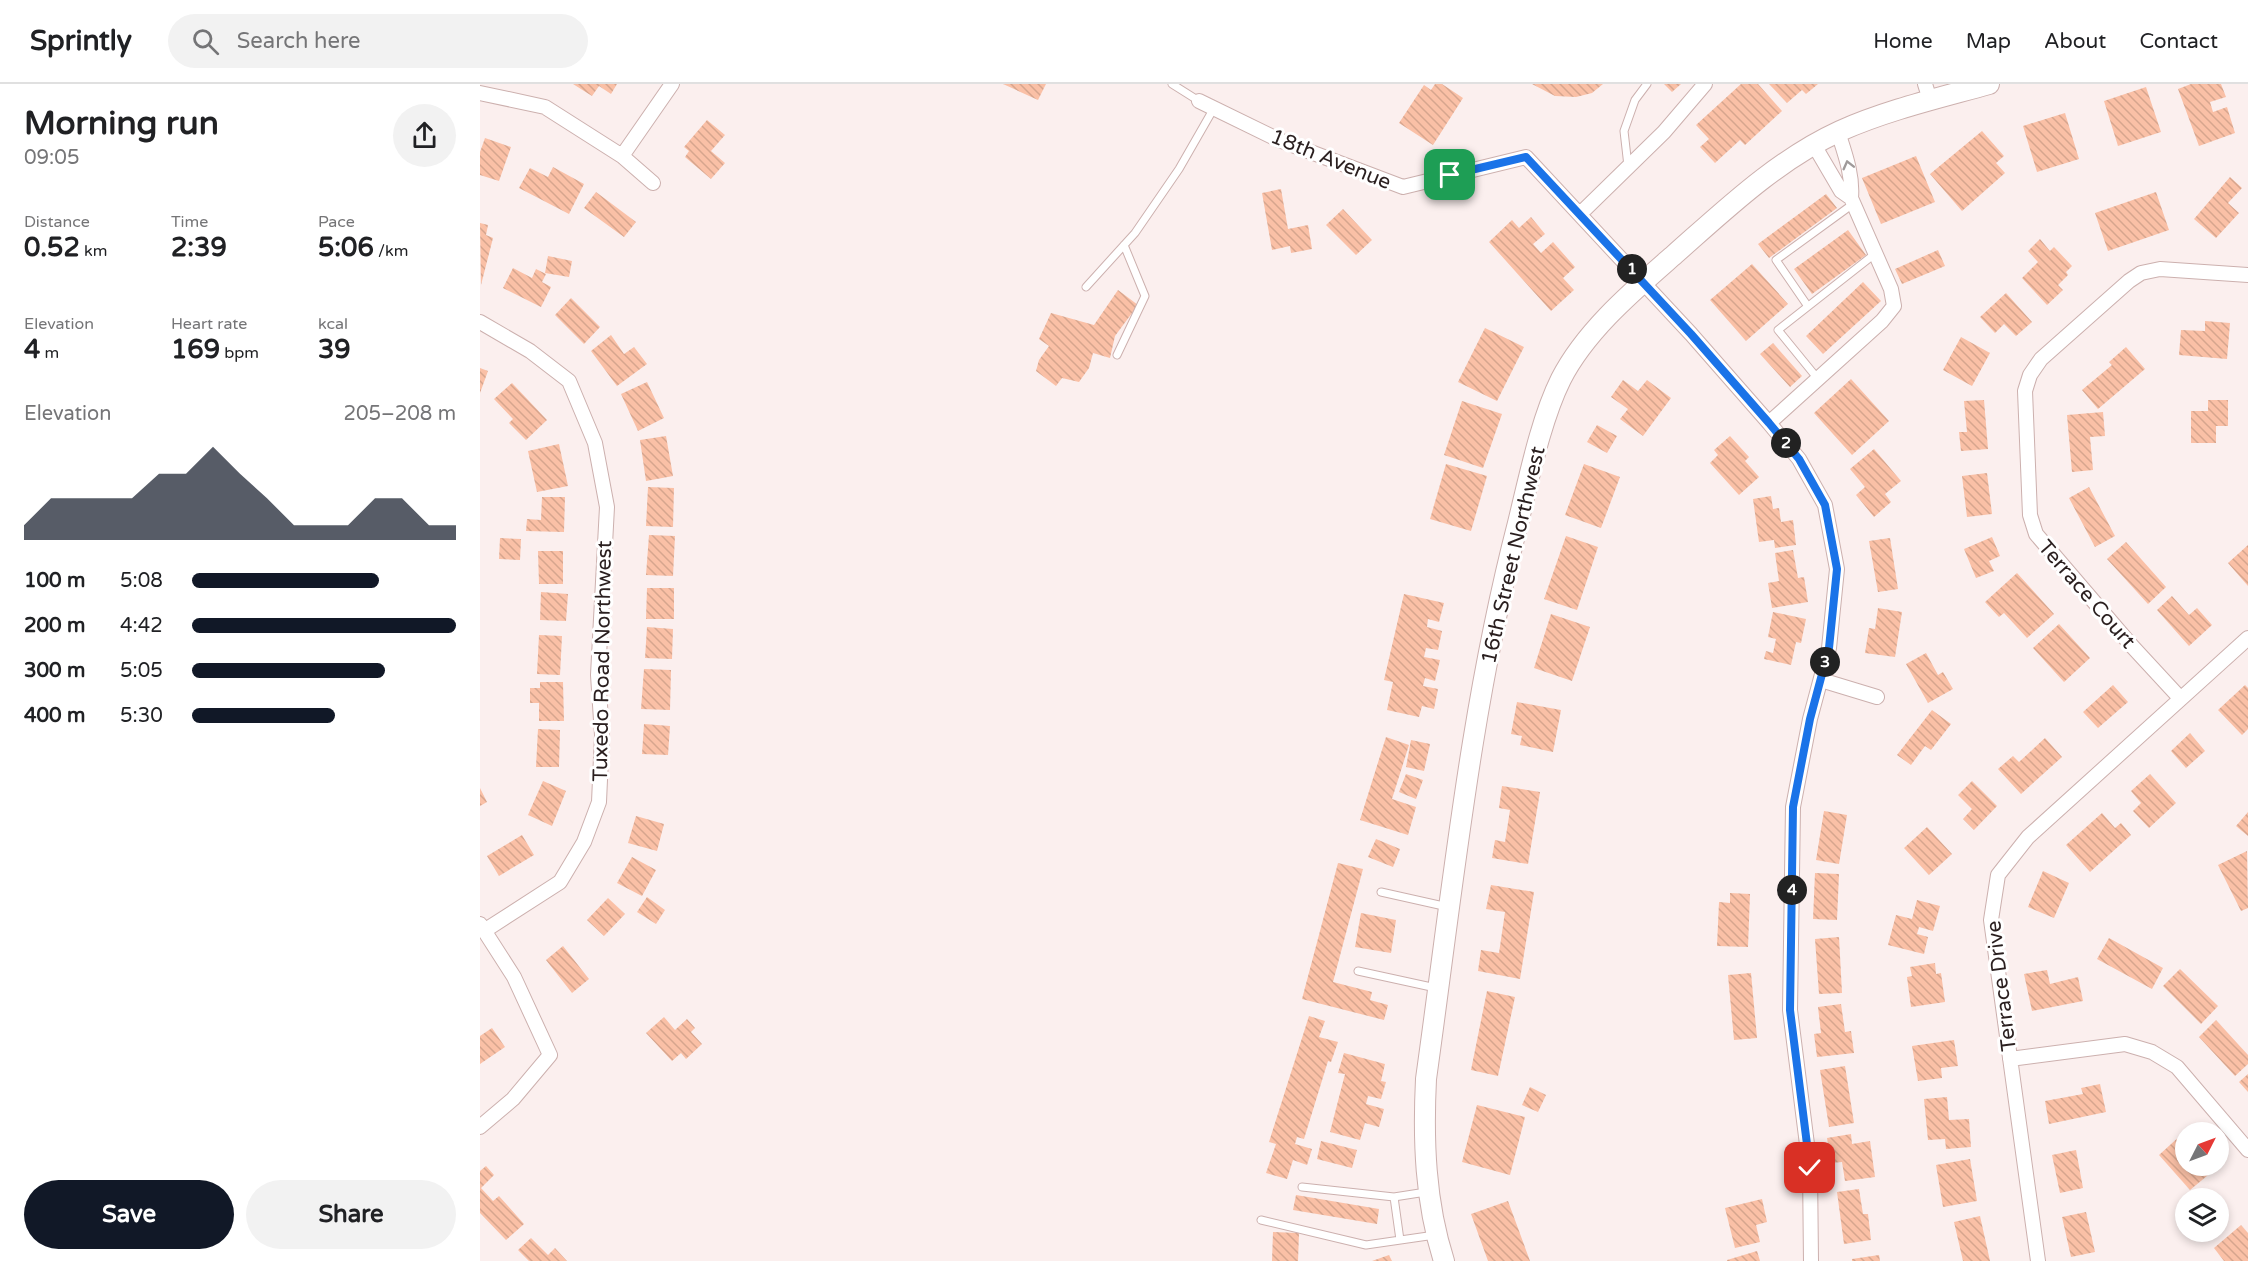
<!DOCTYPE html>
<meta charset="utf-8">
<style>
:root{--surface:#fff;--page:#f2f2f2;--text:#202124;--muted:#757577;--line:#e0e0e0;--accent:#111827}
body{margin:0;font-family:"Varela Round",sans-serif;background:var(--page);color:var(--text);height:100vh;display:flex;flex-direction:column;font-size:22px;white-space:nowrap}
*{box-sizing:border-box;margin:0}
p{font-size:20px;color:var(--muted)}
.icon{flex:none;width:33px;height:33px;fill:none;stroke:currentColor;stroke-width:2;stroke-linecap:round;stroke-linejoin:round}
.map{position:relative;flex:1;overflow:hidden}
.sheet{display:flex;flex-direction:column;background:var(--surface);width:480px}
.sheet>*{flex:none}
.needle{width:39px;rotate:48deg}
.buttons{position:absolute;left:1695px;top:1038px;display:grid;gap:12px}
.buttons a{display:grid;place-items:center;width:54px;height:54px;border-radius:50%;background:var(--surface);box-shadow:0 3px 9px #0003;font-size:30px}
.pin{position:absolute;display:grid;place-items:center;width:51px;height:51px;color:#fff;margin:-26px;border-radius:12px;box-shadow:0 3px 9px #0006}
.km{position:absolute;width:30px;height:30px;margin:-15px;border-radius:50%;background:#222;color:#fff;font-size:16px;line-height:30px;text-align:center}
.round{display:grid;place-items:center;flex:none;width:63px;height:63px;border-radius:32px;background:var(--page)}
.summary{display:flex;align-items:center;justify-content:space-between;height:102px;padding:0 24px}
h1{font-size:33px;font-weight:800;line-height:45px}
.figures{display:grid;grid-template-columns:repeat(3,1fr);gap:9px;height:102px;padding:6px 24px}
.figures div{display:grid;align-content:center}
.figures b{font-size:26px;font-weight:800}
.figures small{font-size:16px;font-weight:400}
.figures p{font-size:16px}
.chart{height:168px;padding:12px 24px}
.chart p{display:flex;justify-content:space-between}
.chart svg{width:100%;height:108px;margin-top:6px;fill:var(--accent);opacity:.7}
.button{display:flex;gap:12px;margin-top:auto;padding:12px 24px}
.button a{flex:1;height:69px;border-radius:36px;background:var(--accent);color:#fff;font-size:24px;font-weight:800;line-height:69px;text-align:center}
.button a+a{background:var(--page);color:var(--text)}
ul{padding:0 24px;list-style:none;font-size:20px}
li{display:grid;grid-template-columns:96px 72px 1fr;align-items:center;height:45px}
li i{height:15px;border-radius:8px;background:var(--accent)}
header{display:flex;align-items:center;gap:36px;box-sizing:border-box;height:84px;padding:0 30px;background:var(--surface);border-bottom:2px solid var(--line)}
header strong{font-size:28px}
nav{display:flex;gap:33px;margin-inline-start:auto;font-size:21px}
.search{width:420px;height:54px;background:var(--page);display:flex;align-items:center;gap:15px;box-sizing:border-box;padding:0 21px;border-radius:33px;color:var(--muted);font-size:22px}
main{display:flex;flex:1;min-height:0}
.map>svg:first-child{display:block}
</style>
<header>
<strong>Sprintly</strong>
<div class="search"><svg class="icon" aria-label="search" viewBox="0 0 24 24"><circle cx="10" cy="10" r="6"/><path d="M15 15l6 6"/></svg>Search here</div>
<nav><a>Home</a><a>Map</a><a>About</a><a>Contact</a></nav>
</header>
<main>
<section class="sheet">
<div class="summary"><div><h1>Morning run</h1><p>09:05</p></div><a class="round"><svg class="icon" aria-label="share" viewBox="0 0 24 24"><path d="M12 15V3M7 8l5-5 5 5M5 13v7h14v-7"/></svg></a></div>
<div class="figures">
<div><p>Distance</p><b>0.52<small> km</small></b></div>
<div><p>Time</p><b>2:39</b></div>
<div><p>Pace</p><b>5:06<small> /km</small></b></div>
</div>
<div class="figures">
<div><p>Elevation</p><b>4<small> m</small></b></div>
<div><p>Heart rate</p><b>169<small> bpm</small></b></div>
<div><p>kcal</p><b>39</b></div>
</div>
<div class="chart"><p><span>Elevation</span>205–208 m</p>
<svg viewBox="0 0 160 44" preserveAspectRatio="none"><path d="M0 44V38L10 27L20 27L30 27L40 27L50 17L60 17L70 6L80 17L90 27L100 38L110 38L120 38L130 27L140 27L150 38L160 38V44z"/></svg>
</div>
<ul>
<li><b>100 m</b>5:08<i style="width:71%"></i></li>
<li><b>200 m</b>4:42<i style="width:100%"></i></li>
<li><b>300 m</b>5:05<i style="width:73%"></i></li>
<li><b>400 m</b>5:30<i style="width:54%"></i></li>
</ul>
<div class="button"><a>Save</a><a>Share</a></div>
</section>
<div class="map">
<svg width="1768" height="1177" viewBox="0 0 1768 1177">
<defs>
<pattern id="building-back-hatch" width="6" height="6" patternUnits="userSpaceOnUse" patternTransform="scale(1.5)"><rect width="6" height="6" fill="#fac0a6"/><path d="M-1 5l2 2M0 0l6 6M5-1l2 2" fill="none" stroke="#d6a58e"/></pattern>
</defs>
<rect width="100%" height="100%" fill="#fbefee"/>
<!-- building -->
<path fill="url(#building-back-hatch)" d="M93,0H137L131,10L119,2L112,12Z
M523,0H566L558,16Z
M955,0H962L983,14L953,61L919,39L944,1L951,6Z
M1052,0H1123L1112,9L1096,13L1075,12Z
M1184,0H1201L1192,8Z
M1261,0H1278L1302,27L1265,61L1260,56L1235,79L1220,63L1229,55L1216,41Z
M1289,0H1338L1326,10L1322,6L1307,19Z
M1711,0H1741L1746,13L1730,18L1733,28L1747,23L1755,49L1719,62L1698,5Z
M1666,3L1681,48L1638,62L1624,17Z
M1585,29L1599,75L1557,88L1543,42Z
M227,36L245,51L231,67L245,79L231,95L205,73L209,67L204,63Z
M1502,47L1524,72L1516,79L1525,89L1482,127L1450,90Z
M5,54L31,63L19,97L0,91V68Z
M1436,72L1455,118L1401,140L1382,94Z
M73,83L104,100L89,130L39,104L50,84L68,93Z
M1750,93L1762,104L1748,119L1759,129L1736,154L1714,135Z
M801,105L808,145L828,141L832,165L811,169L810,162L792,166L782,109Z
M116,108L156,138L144,153L104,124Z
M1676,108L1689,146L1628,167L1615,129Z
M1346,110L1357,124L1289,174L1278,160Z
M863,125L892,156L876,171L846,141Z
M1051,133L1065,150L1053,160L1061,169L1073,158L1095,183L1083,194L1094,206L1071,227L1009,158L1032,136L1039,144Z
M0,139L8,141L6,151L13,154L1,201Z
M1368,146L1386,171L1332,210L1314,185Z
M1560,155L1570,167L1574,163L1592,182L1586,188L1588,191L1578,201L1583,206L1567,221L1542,194L1558,178L1548,167Z
M1458,166L1465,182L1422,200L1415,185Z
M68,172L92,177L89,193L65,189Z
M1272,180L1308,220L1266,257L1230,216Z
M33,184L52,194L56,185L66,190L62,198L71,203L61,223L23,204Z
M1383,198L1401,217L1343,270L1326,252Z
M638,206L658,221L635,252L630,274L613,269L609,284L599,298L582,294L576,302L556,287L559,276L569,262L559,255L571,229L614,241Z
M1526,209L1552,238L1536,252L1524,240L1515,249L1500,233Z
M91,214L120,243L104,260L75,231Z
M1725,237L1750,239L1747,275L1699,271L1701,246L1725,247Z
M1005,244L1044,263L1017,317L978,298Z
M131,251L144,270L154,263L167,280L137,302L111,267Z
M1481,253L1510,269L1492,302L1463,286Z
M1293,259L1322,292L1310,303L1280,270Z
M1646,263L1665,285L1618,325L1602,306L1632,281L1629,278Z
M0,284L8,287L0,309Z
M1371,295L1409,337L1372,371L1334,329Z
M1143,296L1158,307L1167,296L1191,314L1163,352L1140,335L1148,325L1131,313Z
M167,298L184,334L158,347L141,310Z
M32,299L67,336L46,356L29,339L33,335L14,315Z
M1504,316L1508,365L1481,367L1479,348H1487L1484,317Z
M1728,316H1748V342H1736V359H1711V327H1728Z
M982,317L1022,330L1003,384L964,371Z
M1623,328L1625,352L1610,353L1613,386L1592,388L1587,331Z
M1117,341L1137,352L1127,369L1107,358Z
M186,352L193,392L166,397L160,356Z
M1250,352L1269,373L1265,377L1279,393L1259,411L1230,379L1238,371L1234,366Z
M79,360L88,402L57,408L48,367Z
M1394,365L1421,397L1405,410L1411,418L1394,433L1376,411L1385,403L1370,385Z
M966,380L1007,392L991,447L950,435Z
M1104,380L1140,393L1121,444L1085,431Z
M1507,389L1512,430L1487,433L1482,392Z
M168,403L194,404L193,443L166,442Z
M1609,403L1635,452L1615,463L1589,414Z
M1291,412L1293,425L1299,424L1301,438L1313,436L1316,461L1295,464L1294,456L1279,458L1273,415Z
M62,413H85L84,448L46,447L47,435L61,436Z
M169,451L195,452L193,492L166,491Z
M1086,452L1118,463L1097,526L1064,515Z
M1512,453L1520,472L1509,477L1514,487L1496,494L1484,465Z
M20,454L41,455L40,476L19,475Z
M1410,454L1418,505L1398,508L1389,457Z
M1646,458L1686,503L1668,520L1627,475Z
M1768,461V502L1748,479Z
M1313,466L1318,494L1324,493L1328,518L1292,524L1288,499L1299,497L1295,469Z
M58,467H83V500H59Z
M1537,489L1574,530L1547,554L1524,529L1519,533L1505,518Z
M167,504H194V535H166Z
M61,508L88,510L86,537L60,536Z
M924,510L964,519L959,538L948,535L947,543L962,547L958,566L946,564L944,573L960,576L955,597L945,594L943,602L958,605L954,625L942,622L939,633L907,626L913,598L904,596Z
M1692,512L1709,531L1717,524L1732,541L1709,562L1677,526Z
M1398,524L1422,528L1415,573L1385,569L1389,544L1395,545Z
M1293,528L1326,535L1321,559L1316,558L1311,581L1284,575L1286,567L1293,569L1296,555L1288,553Z
M1071,530L1110,543L1092,597L1054,584Z
M1579,540L1610,574L1584,598L1553,564Z
M167,543L193,545L192,575L165,574Z
M59,551L82,552L80,591L57,590Z
M1446,569L1458,591L1463,588L1473,605L1448,619L1426,580Z
M164,585L191,586L190,626L161,625Z
M60,598H83L84,637H59V619H50V604H60Z
M1633,601L1648,618L1618,644L1603,628Z
M1765,601L1768,604V645L1762,651L1738,626Z
M1037,618L1081,626L1073,668L1040,661L1042,652L1031,650Z
M1452,626L1471,640L1451,666L1445,662L1431,681L1417,671Z
M164,640L190,642L188,671L162,670Z
M58,645L80,646L79,683H56Z
M1710,649L1725,667L1706,684L1691,667Z
M906,653L929,661L912,715L936,723L928,751L880,736Z
M1565,654L1582,673L1541,710L1518,685L1533,672L1539,678Z
M931,656L950,660L944,687L926,683Z
M926,690L943,696L936,715L919,708Z
M1670,690L1696,719L1669,744L1653,727L1661,719L1651,707Z
M63,697L86,707L72,742L48,731Z
M1492,697L1517,722L1494,746L1483,735L1492,725L1478,711Z
M1022,702L1060,708L1048,780L1012,774L1015,756L1025,758L1030,726L1019,724Z
M0,704L7,718L0,722Z
M1344,727L1367,731L1359,780L1336,776Z
M1768,728V752L1756,742Z
M1622,729L1635,744L1641,739L1651,751L1610,788L1586,761Z
M156,732L184,740L177,767L148,759Z
M1447,743L1472,770L1449,791L1424,764Z
M42,751L54,771L19,792L7,772Z
M896,755L920,765L913,783L888,773Z
M1767,767L1768,824L1761,827L1738,781Z
M152,773L176,786L162,812L137,799Z
M858,779L883,785L853,898L892,908L890,916L908,921L904,936L822,915Z
M1563,787L1589,799L1574,834L1548,823Z
M1335,789L1359,790L1357,836L1333,835Z
M1011,801L1054,808L1040,895L998,887L1001,866L1019,869L1025,828L1006,825Z
M1250,809L1270,810L1268,863L1237,862L1239,818L1250,819Z
M167,813L185,826L176,840L157,828Z
M128,814L145,830L124,852L107,836Z
M1437,816L1460,822L1453,847L1439,843L1437,850L1448,853L1444,870L1408,861L1416,831L1432,835Z
M881,829L916,836L911,869L875,863Z
M1359,853L1362,909L1339,910L1335,855Z
M1629,854L1683,884L1672,905L1617,875Z
M83,862L109,895L92,909L66,876Z
M1455,879L1456,890L1461,889L1465,918L1431,923L1427,893L1432,892L1430,883Z
M1700,885L1738,922L1721,940L1683,902Z
M1567,886L1570,900L1598,893L1603,917L1552,927L1544,890Z
M1271,889L1277,954L1254,956L1248,891Z
M1007,907L1035,913L1018,992L991,986Z
M1361,920L1365,948L1371,947L1374,969L1337,973L1334,950L1341,949L1338,923Z
M829,932L845,937L839,953L858,958L851,978L848,977L824,1055L817,1053L815,1060L832,1065L827,1081L813,1076L807,1095L786,1089L796,1060L789,1058Z
M184,933L195,946L207,935L215,944L211,948L222,960L206,975L201,969L192,977L166,949Z
M1736,936L1768,971V980L1755,992L1719,953Z
M12,944L25,963L0,980V952Z
M1474,956L1478,982L1461,984L1462,994L1438,997L1432,962Z
M864,969L905,980L901,997L906,998L901,1015L888,1012L886,1020L904,1025L899,1043L885,1039L880,1056L850,1048L865,990L858,989Z
M1365,982L1374,1039L1349,1043L1340,986Z
M1768,990V1008L1759,998Z
M1620,1000L1626,1028L1569,1040L1565,1017L1603,1010L1601,1004Z
M1050,1003L1066,1011L1058,1028L1042,1021Z
M1467,1013L1469,1036L1489,1035L1491,1063L1466,1065L1465,1055L1448,1056L1444,1015Z
M997,1021L1045,1033L1030,1091L982,1078Z
M1371,1050L1372,1060L1390,1057L1395,1093L1365,1097L1362,1078L1351,1079L1347,1054Z
M1701,1051L1706,1055V1082H1728L1733,1087L1710,1106L1679,1071Z
M841,1057L877,1066L872,1084L837,1075Z
M1596,1066L1603,1104L1580,1109L1572,1071Z
M1490,1075L1497,1117L1463,1123L1456,1081Z
M6,1082L14,1091L1,1104L13,1117L19,1112L44,1140L26,1156L0,1129V1087Z
M1379,1105L1383,1130H1388L1391,1156L1364,1160L1357,1108Z
M816,1111L899,1125L897,1140L813,1126Z
M1282,1115L1287,1138L1276,1141L1280,1158L1255,1164L1245,1124Z
M1028,1117L1050,1177H1008L991,1130Z
M1606,1128L1615,1168L1591,1173L1582,1133Z
M1500,1132L1510,1177H1483L1474,1138Z
M1761,1141L1768,1149V1177H1744L1734,1164Z
M793,1148L819,1149L818,1177H792Z
M51,1154L68,1171L75,1164L87,1177H49L38,1166Z
M1277,1167L1280,1177H1247V1176Z
M909,1171L912,1177H892Z
M1399,1171L1400,1177H1372V1175Z"/>
<g fill="none" stroke-linecap="round" stroke-linejoin="round">
<!-- lane casing -->
<g stroke="#ccb0ae" stroke-width="9">
<path id="lane" d="M692,0L719,17
M1148,82L1144,47L1155,16L1167,0
M606,203L655,149L699,85L734,24
M1327,221L1296,176L1373,120
M637,271L665,212L644,161
M1338,295L1298,246L1396,169
M901,808L968,823
M878,887L956,904
M822,1103L914,1113
M781,1136L886,1161L955,1151
M920,1156L914,1113L946,1108"/>
</g>
<!-- street casing -->
<g stroke="#ccb0ae" stroke-width="16">
<path id="street" d="M1445,0L1450,16
M0,9L65,23L142,72L173,99
M719,17L799,56L923,103L1046,73L1211,250L1289,339L1319,375L1345,421L1357,485L1349,564L1330,635L1313,723L1310,926L1330,1084L1331,1177
M1334,61L1361,107L1371,114
M142,72L192,0
M1100,130L1184,48L1225,0
M0,238L50,267L89,297L115,359L127,423L118,591L122,651L119,718L104,758L80,798L4,847
M1289,339L1402,237L1414,222L1411,205L1371,114C1373,91 1365,70 1358,48
M1341,596L1397,613
M1700,614L1651,561L1556,450L1550,431L1545,307L1550,291L1561,275L1649,197L1661,189L1680,185L1768,191
M0,840L34,893L70,971L33,1015L0,1043
M1530,975L1645,960L1672,968L1697,983L1768,1066
M1558,1177L1511,836L1518,791L1548,753L1768,554"/>
</g>
<!-- secondary casing -->
<g stroke="#ccb0ae" stroke-width="22">
<path id="secondary" d="M964,1177C945,1118 943,1056 946,995C972,809 991,620 1038,439C1049,394 1061,335 1081,295C1106,246 1154,206 1195,170C1246,125 1297,76 1360,47C1407,26 1459,14 1509,0"/>
</g>
<!-- lane -->
<use href="#lane" stroke="#fff" stroke-width="7"/>
<!-- street -->
<use href="#street" stroke="#fff" stroke-width="14"/>
<!-- secondary -->
<use href="#secondary" stroke="#fff" stroke-width="20"/>
</g>
<!-- one-way arrows -->
<defs><path id="oneway-chevron" d="M-2-3.5L2.5 0L-2 3.5" fill="none" stroke-width="1.6" stroke-linecap="round" stroke-linejoin="round" transform="scale(1.5)"/></defs>
<use stroke="#9f9a9a" href="#oneway-chevron" transform="translate(1368 81) rotate(-104)"/>
<g fill="none" stroke-linecap="round" stroke-linejoin="round">
<!-- route casing -->
<g stroke="#fff" stroke-width="12">
<path id="route" d="M970,91L1046,73L1211,250L1289,339L1319,375L1345,421L1357,485L1349,564L1330,635L1313,723L1310,926L1330,1084"/>
</g>
<!-- route -->
<use href="#route" stroke="#1a73e8" stroke-width="8"/>
</g>
<g text-anchor="middle" stroke-width="6" stroke-linejoin="round" paint-order="stroke">
<!-- street labels -->
<g font-size="21" fill="#2a1f1f" stroke="#fff">
<text transform="translate(851 75) rotate(22)" y="7">18th Avenue</text>
<text transform="translate(1033 471) rotate(-77)" y="7">16th Street Northwest</text>
<text transform="translate(1607 510) rotate(49)" y="7">Terrace Court</text>
<text transform="translate(122 577) rotate(-89)" y="7">Tuxedo Road Northwest</text>
<text transform="translate(1521 902) rotate(-97)" y="7">Terrace Drive</text>
</g>
</g>
</svg>
<div class="buttons">
<a><svg class="needle" viewBox="-14 -14 28 28"><path d="M0-13l5 13h-10z" fill="#e53935"/><path d="M0 13l5-13h-10z" fill="#757577"/></svg></a>
<a><svg class="icon" aria-label="layers" viewBox="0 0 24 24"><path d="M12 4l9 5-9 5-9-5zM3 14l9 5 9-5"/></svg></a>
</div>
<div class="pin" style="left:970px;top:91px;background:#1e9e55"><svg class="icon" aria-label="arrive" viewBox="0 0 24 24"><path d="M6 21V4h12l-3 4 3 4H6"/></svg></div>
<div class="pin" style="left:1330px;top:1084px;background:#d93025"><svg class="icon" aria-label="check" viewBox="0 0 24 24"><path d="M5 12l5 5 9-10"/></svg></div>
<b class="km" style="left:1152px;top:185px">1</b>
<b class="km" style="left:1306px;top:359px">2</b>
<b class="km" style="left:1345px;top:578px">3</b>
<b class="km" style="left:1312px;top:806px">4</b>
</div>
</main>
